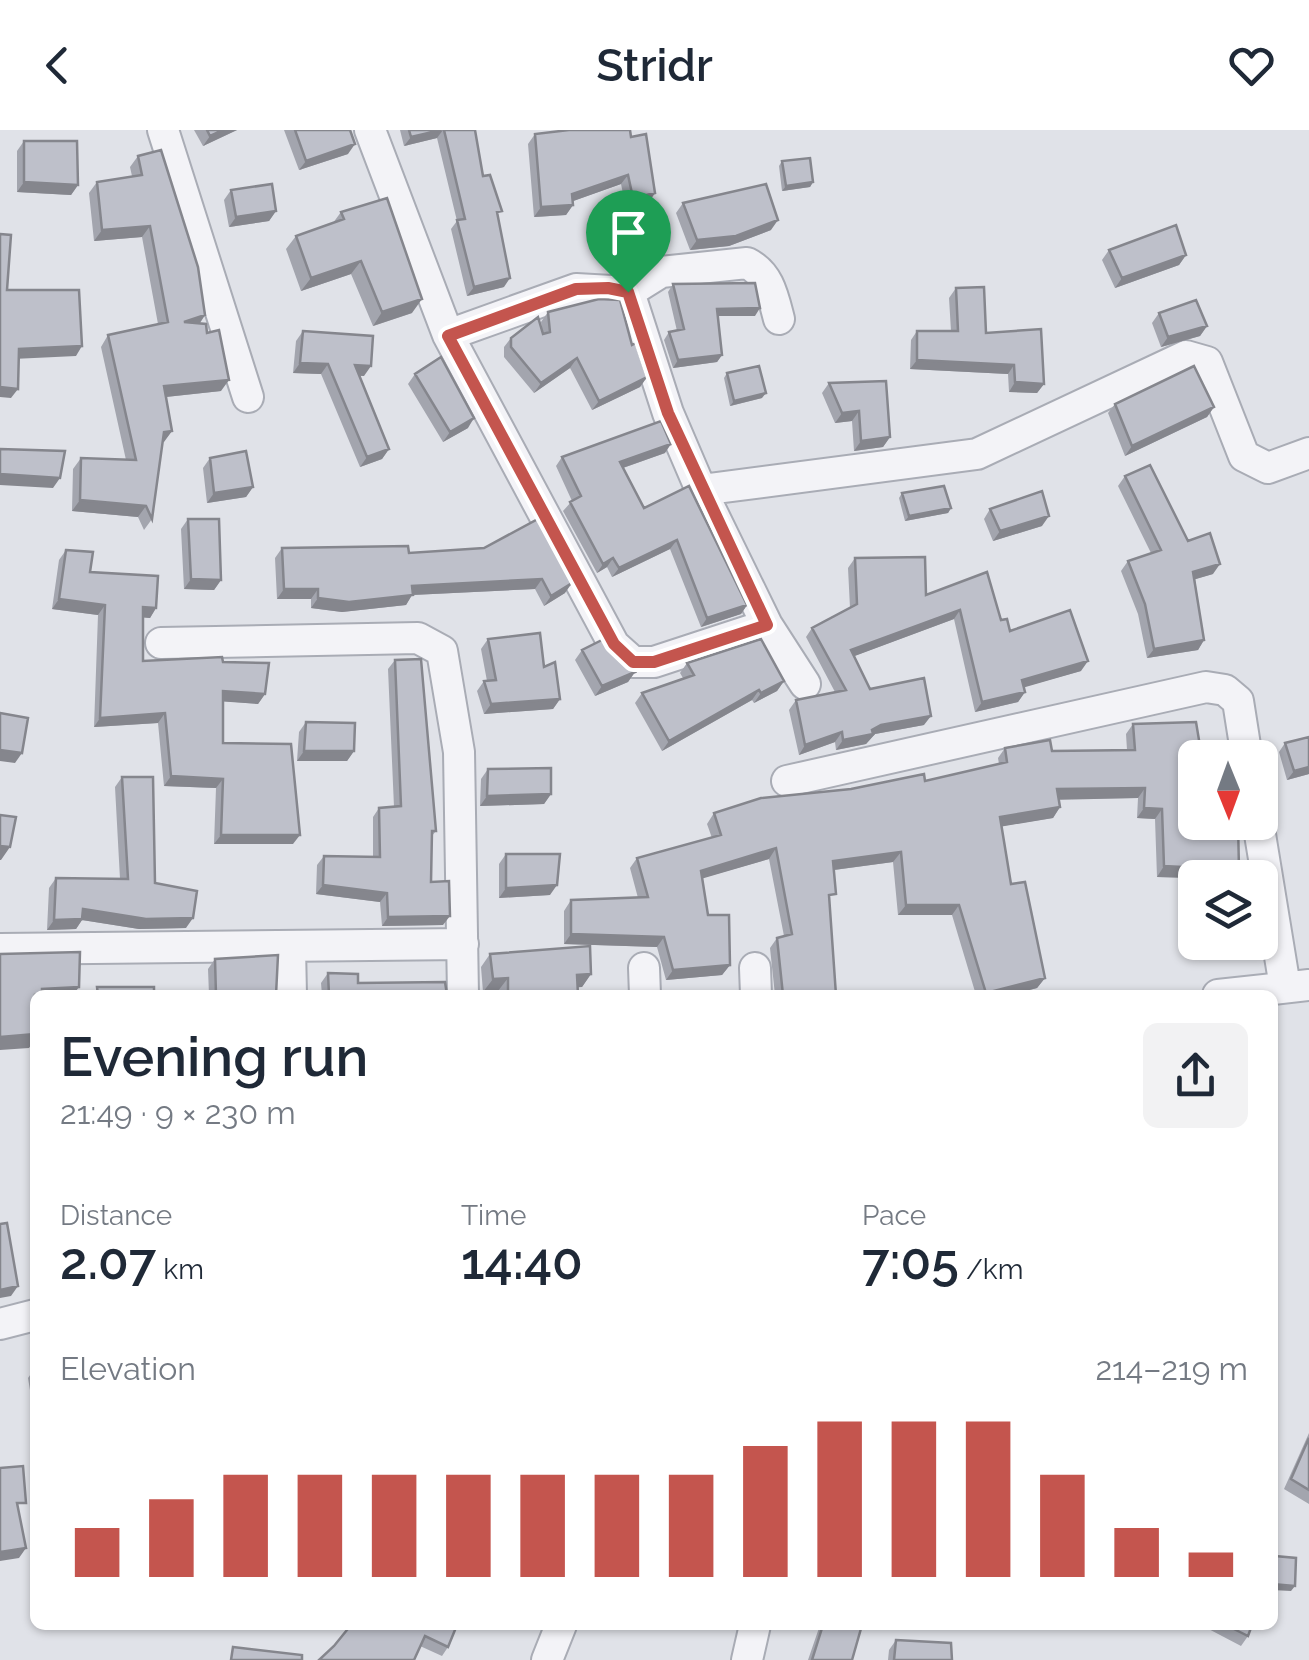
<!DOCTYPE html>
<meta charset="utf-8">
<style>
:root{--surface:#fff;--page:#f2f2f3;--text:#1f2937;--muted:#747a83;--accent:#c4554e}
body{margin:0;font-family:Raleway,sans-serif;background:var(--page);color:var(--text);height:100vh;display:flex;flex-direction:column;font-size:38px;white-space:nowrap}
*{box-sizing:border-box;margin:0}
p{font-size:32px;color:var(--muted)}
.icon{flex:none;width:55px;height:55px;fill:none;stroke:currentColor;stroke-width:2;stroke-linecap:round;stroke-linejoin:round}
.map{position:relative;flex:1;overflow:hidden}
.side{position:absolute;left:30px;top:860px;width:1248px;height:640px;display:flex;flex-direction:column;background:var(--surface);border-radius:15px;box-shadow:0 2px 8px #0004}
.side>*{flex:none}
.needle{width:65px;rotate:179deg}
.controls{position:absolute;left:1178px;top:610px;display:grid;gap:20px}
.controls a{display:grid;place-items:center;width:100px;height:100px;border-radius:15px;background:var(--surface);box-shadow:0 2px 8px #0004;font-size:50px}
.pin{position:absolute;display:grid;place-items:center;width:85px;height:85px;color:#fff;margin:-102px -42px;border-radius:50% 50% 50% 0;rotate:-45deg;box-shadow:0 0 10px #0007}
.pin .icon{rotate:45deg}
.round{display:grid;place-items:center;flex:none;width:105px;height:105px;border-radius:15px;background:var(--page)}
.head{display:flex;align-items:center;justify-content:space-between;height:170px;padding:0 30px}
h1{font-size:55px;font-weight:600;line-height:75px}
.figures{display:grid;grid-template-columns:repeat(3,1fr);gap:15px;height:170px;padding:10px 30px}
.figures div{display:grid;align-content:center}
.figures b{font-size:50px;font-weight:600}
.figures small{font-size:28px;font-weight:400}
.figures p{font-size:28px}
.chart{height:280px;padding:20px 30px}
.chart p{display:flex;justify-content:space-between}
.chart svg{width:100%;height:180px;margin-top:10px;stroke:var(--accent);stroke-width:6}
header{display:flex;justify-content:space-between;align-items:center;height:130px;padding:0 30px;background:var(--surface);font-size:45px;font-weight:600}
.map>svg:first-child{display:block}
</style>
<header><svg class="icon" aria-label="back" viewBox="0 0 24 24"><path d="M15 5l-7 7 7 7"/></svg>Stridr<svg class="icon" aria-label="heart" viewBox="0 0 24 24"><path d="M12 20l-8-8c-3-5 5-10 8-4 3-6 11-1 8 4z"/></svg></header>
<div class="map">
<svg width="1309" height="1530" viewBox="0 0 1309 1530">
<rect width="100%" height="100%" fill="#e0e2e8"/>
<g fill="none" stroke-linecap="round" stroke-linejoin="round">
<!-- street casing -->
<g stroke="#a9acb5" stroke-width="34">
<path id="street" d="M163,0L248,267
M370,0L448,205L614,515L633,532H654L767,495
M629,162L661,142L747,133C769,144 773,166 779,189
M448,205L576,159L629,162L668,283L701,360
M161,513L418,508L442,521L459,622L463,865
M805,554L767,495L701,360L977,324L1186,226L1207,232L1244,326L1268,338L1309,323
M787,651L1206,557L1225,560L1238,571L1247,628
M1258,692L1285,857
M290,817L291,865
M0,819L463,814
M644,838L645,865
M755,838L756,865
M1218,865L1309,855
M0,1194L35,1185
M547,1530L561,1495
M747,1530L755,1495"/>
</g>
<!-- street -->
<use href="#street" stroke="#f3f3f7" stroke-width="30"/>
</g>
<!-- wall -->
<path fill="#a3a5ae" d="M194,0H237L203,16Z
M284,0H350L348,24L299,40Z
M400,0H475L483,46L498,87L504,157L467,166L451,99L457,91L437,8L404,16Z
M535,4L631,7L655,63L648,73L626,78L621,54L573,71V75L566,85L534,87L528,14Z
M24,11L78,55L71,65L17,62V21Z
M138,26L205,185L200,193L221,261L166,267L172,301L163,312L152,389L144,400L138,387L72,381L73,339L81,328L126,330L101,217L108,205L158,194L142,107L94,111L89,63L97,52L132,46L130,37Z
M782,31L813,52L810,57L782,61L779,36Z
M231,60L276,81L269,91L229,97L224,70Z
M683,73L771,100L729,116L690,120L676,83Z
M341,82L412,183L373,196L351,144L301,161L286,119L296,106L333,93Z
M1109,120L1186,125L1179,135L1115,158L1102,130Z
M673,154L755,186H718L722,225L717,232L673,238L664,210L669,202L677,201L668,162Z
M956,158L986,203L1044,254L1037,263L1009,262L1008,244L910,239L911,210L917,201H951L949,168Z
M548,182L632,215L647,247L640,257L592,280L570,238L534,263L504,227V217L511,208L542,200L541,192Z
M1159,183L1207,196L1200,206L1161,217L1152,193Z
M303,201L364,246H360L389,319L382,329L360,337L321,244L293,243L296,211Z
M727,243L762,268L730,276L724,248Z
M415,244L468,298L443,312L408,254Z
M829,253L890,307L883,317L854,321L852,291L835,293L822,263Z
M1115,274L1214,277L1207,287L1125,326L1108,283Z
M665,323L623,338L644,378L747,475L741,484L701,497L670,419L612,447L607,437L597,443L563,381L572,371L556,336L562,327Z
M210,328L253,357L246,367L207,373L203,338Z
M1125,346L1188,411L1213,444L1195,449L1204,510L1198,520L1147,528L1138,484L1121,441L1128,431L1151,423L1118,356Z
M902,363L951,378L948,383L905,391L899,368Z
M990,379L1042,396L993,411L984,389Z
M188,389L221,450L214,460L184,459L181,399Z
M538,389L565,463L544,476L535,459L412,465L406,475L342,482L311,478V469H277L275,428L282,418L409,423L484,418Z
M66,420L90,442L156,478L150,488L143,487V531L223,532L265,564L258,574L223,571V613L293,714H214L216,658L164,656L158,593L94,597L98,485L52,479L59,430Z
M855,428L926,465L1001,490L1010,501L1081,541L1023,557L1025,562L1018,572L975,582L954,489L854,526L870,559L924,595L875,604L866,614L836,620L835,612L799,625L789,580L796,570L835,562L806,507L812,498L850,478L848,438Z
M488,509L544,537L560,569L553,579L484,584L477,561L484,551H487L481,519Z
M582,520L635,542L628,552L595,566L575,530Z
M395,530L436,701L431,707V752L443,795L382,796L380,772L316,764L317,735L324,726L373,727V687L379,678L394,677L388,539Z
M687,533L784,551L777,561L754,573L752,570L662,621L635,573L642,563L683,548L680,543Z
M306,592L354,621L347,631H297L299,602Z
M1133,594L1195,692L1239,740L1234,747L1236,748H1195L1157,747L1155,689L1137,688L1138,668L1059,669L1060,677L1053,688L1002,696L1011,754L1045,848L1037,858L1010,865H976L952,785H898L893,732L834,740L829,773L836,865H775L770,818L777,808L784,806L769,729L702,748L708,785L730,835L722,845L666,850L657,817L564,814V781L571,770L638,768L630,738L637,728L712,708L707,694L714,683L925,651L999,634L998,628L1005,618L1052,621L1127,620L1126,604Z
M1309,607V644L1287,650L1279,622L1285,613Z
M488,639L551,664L544,674L480,676L481,649Z
M122,647L155,753L186,798L139,799L82,790L76,799L47,800L49,758L56,748L120,749L115,657Z
M506,724L550,765L499,768V734Z
M490,824L591,844L582,857H578V865H499L498,861L483,862L481,837Z
M215,829L276,865H209L208,839Z
M328,843L358,853L447,865H322L321,853Z
M35,1238V1291L28,1248Z
M1309,1303V1374L1284,1359Z
M457,1495L448,1517L442,1526L420,1516L319,1530Z
M820,1495H862L852,1530H808Z
M1201,1495H1252L1248,1506L1241,1516Z
M896,1510L952,1530H888L889,1520Z"/>
<!-- shaded-wall -->
<path fill="#85868d" d="M223,0H237L203,16L210,6Z
M443,0L437,8L404,16L411,7Z
M355,14L348,24L299,40L306,31Z
M628,45L621,54L565,74L572,64Z
M24,52L78,55L71,65L17,62Z
M813,52L810,57L782,61L786,56Z
M655,63L648,73L626,78L633,68Z
M573,75L566,85L534,87L541,77Z
M276,81L269,91L229,97L236,87Z
M778,90L771,100L729,116L690,120L697,110Z
M150,96L142,107L94,111L102,100Z
M1186,125L1179,135L1115,158L1122,148Z
M361,131L351,144L301,161L311,148Z
M510,148L504,157L467,166L474,157Z
M422,169L412,183L373,196L382,182Z
M760,178L755,186H712L717,179Z
M205,185L197,197L184,192Z
M1207,196L1200,206L1161,217L1168,207Z
M82,216L76,226L13,229L19,219Z
M722,225L717,232L673,238L678,230Z
M577,228L570,238L534,263L541,253Z
M917,230L1014,235L1008,244L910,239Z
M300,233L328,234L321,244L293,243Z
M355,235L371,236L364,246L348,245Z
M647,247L640,257L592,280L599,271Z
M229,250L221,261L156,268L164,256Z
M1015,252L1044,254L1037,263L1009,262Z
M0,257L18,259L11,268L0,267Z
M766,263L762,268L730,276L734,271Z
M1214,277L1207,287L1125,326L1132,316Z
M859,281L852,291L835,293L842,283Z
M474,288L468,298L443,312L450,302Z
M172,301L164,312L156,313L164,302Z
M890,307L883,317L854,321L861,311Z
M671,314L665,323L614,341L620,332Z
M389,319L382,329L360,337L367,327Z
M0,344L60,348L53,358L0,355Z
M253,357L246,367L207,373L214,363Z
M80,370L146,376L138,387L72,381Z
M951,378L948,383L905,391L909,386Z
M1049,386L1042,396L993,411L1000,401Z
M677,410L670,419L612,447L619,438Z
M613,428L607,437L597,443L603,434Z
M1220,434L1213,444L1186,452L1193,442Z
M191,449L221,450L214,460L184,459Z
M542,449L535,459L412,465L406,475L342,482L311,478L318,468L412,456Z
M572,453L565,463L544,476L551,466Z
M284,459H318L311,469H277Z
M59,469L105,475L98,485L52,479Z
M747,475L741,484L701,497L707,488Z
M143,477L156,478L150,488L136,487Z
M960,480L954,489L844,530L851,520Z
M1204,510L1198,520L1147,528L1154,519Z
M1088,531L1081,541L1015,560L1022,550Z
M635,542L628,552L595,566L602,556Z
M784,551L777,561L754,573L761,563Z
M759,560L752,570L662,621L669,611Z
M223,561L265,564L258,574L216,571Z
M1025,562L1018,572L975,582L982,572Z
M560,569L553,579L484,584L491,574Z
M165,583L158,593L94,597L100,588Z
M931,586L924,595L875,604L866,614L836,620L843,610L881,595Z
M842,602L835,612L799,625L805,615Z
M0,620L22,623L15,633L0,631Z
M304,621H354L347,631H297Z
M1309,637V644L1287,650L1294,641Z
M171,646L223,649L216,658L164,656Z
M1145,658L1138,668L1050,670L1057,659Z
M551,664L544,674L480,676L487,666Z
M1060,677L1053,688L993,698L1000,687Z
M1144,678L1162,679L1155,689L1137,688Z
M221,705H300L293,714H214Z
M0,716L10,717L1,730H0Z
M776,718L769,729L694,751L701,741Z
M901,722L893,732L826,741L833,731Z
M1164,736L1239,740L1234,748L1220,745L1218,748H1195L1157,747Z
M323,755L387,763L380,772L316,764Z
M557,755L550,765L499,768L506,758Z
M906,775H959L952,785H898Z
M83,779L193,788L186,798L139,799L82,790L76,799L47,800L54,790Z
M450,786L443,795L382,796L388,787Z
M571,804L664,807L657,817L564,814Z
M1260,811H1267L1260,821L1209,820L1214,812Z
M730,835L722,845L666,850L673,840Z
M591,844L582,857L568,858L577,845Z
M508,848L498,861L483,862L493,849Z
M1045,848L1037,858L1010,865H985L986,863Z
M79,857L73,865H38L42,859Z
M35,904V910L29,918L0,920V907Z
M18,1156L11,1166L0,1168V1160Z
M26,1418L19,1428L0,1431V1422Z
M1272,1454L1295,1456L1291,1461L1272,1460Z"/>
<!-- building -->
<path fill="#bec0ca" stroke="#85868d" stroke-width="2.5" d="M207,0H223L210,6Z
M295,0H350L355,14L306,31Z
M409,0H441L411,7Z
M444,0H475L483,46L490,45L502,81L497,82L510,148L474,157L457,90L465,89Z
M569,0H630L631,7L646,4L655,63L633,68L628,45L572,64L573,75L541,77L535,4Z
M24,11H77L78,55L24,52Z
M161,20L198,137L205,185L184,192L206,194L207,203L219,200L229,250L164,256L172,301L164,302L152,389L146,376L80,370L81,328L136,330L108,205L168,192L150,96L102,100L97,52L142,45L138,26Z
M810,28L813,52L786,56L782,31Z
M272,54L276,81L236,87L231,60Z
M766,54L778,90L736,106L697,110L683,73Z
M387,68L422,169L382,182L361,131L311,148L296,106L344,89L341,82Z
M1176,95L1186,125L1122,148L1109,120Z
M0,104L11,105L7,160H79L82,216L19,219L18,259L0,257Z
M755,153L760,178L717,179L722,225L678,230L669,202L684,199L673,154Z
M984,157L986,203L1041,199L1044,254L1015,252L1014,235L917,230V201H958L956,158Z
M599,169L620,170L632,215L636,213L647,247L599,271L577,228L541,253L511,217V208L538,187L543,204L550,202L548,182Z
M1196,170L1207,196L1168,207L1159,183Z
M303,201L373,206L371,236L355,235L389,319L367,327L328,234L300,233Z
M441,227L474,288L450,302L415,244Z
M759,236L766,263L734,271L727,243Z
M1194,236L1214,277L1132,316L1115,274Z
M886,251L890,307L861,311L859,281L842,283L829,253Z
M661,291L671,314L620,332L644,378L689,356L747,475L707,488L677,410L619,438L613,428L603,434L570,372L581,366L562,327Z
M0,319L65,321L60,348L0,344Z
M246,321L253,357L214,363L210,328Z
M1150,335L1188,411L1210,403L1220,434L1193,442L1204,510L1154,519L1145,474L1128,431L1161,420L1125,346Z
M944,356L951,378L909,386L902,363Z
M1042,361L1049,386L1000,401L990,379Z
M188,389H219L221,450L191,449Z
M538,389L572,453L551,466L542,449L412,456L413,465L349,472L318,468V459H284L282,418L408,416L409,423L484,418Z
M66,420L93,422L90,442L158,446L156,478L143,477V531L222,527L223,532L269,533L265,564L223,561V613L291,614L300,705H221L223,649L171,646L165,583L100,588L105,475L59,469Z
M925,427L926,465L987,442L1001,490L1007,489L1010,501L1070,480L1088,531L1022,550L1025,562L982,572L960,480L851,520L870,559L924,548L931,586L881,595L872,600L873,604L843,610L842,602L805,615L796,570L846,560L812,498L857,474L855,428Z
M540,503L544,537L555,532L560,569L491,574L484,551L496,550L488,509Z
M761,509L784,551L761,563L759,560L669,611L642,563L694,545L687,533Z
M602,510L635,542L602,556L582,520Z
M421,529L436,701H432L431,752L449,751L450,786L388,787L387,763L323,755L324,726L380,727L379,678L401,676L395,530Z
M0,583L28,588L22,623L0,620Z
M306,592L355,593L354,621H304Z
M1196,592L1202,628H1195V692H1238L1239,740L1164,736L1162,679L1144,678L1145,658L1057,659L1060,677L1000,687L1011,754L1025,752L1045,848L986,863L959,775H906L901,722L833,731L836,764L829,765L836,865H783L777,808L792,804L776,718L701,741L708,785H729L730,835L673,840L664,807L571,804V770L648,767L637,728L721,705L714,683L761,668L851,659L924,644L925,651L1007,632L1005,618L1050,610L1052,621L1135,620L1133,594Z
M1309,607V637L1294,641L1285,613Z
M551,638V664L487,666L488,639Z
M122,647H153L155,753L197,761L193,788L146,789L83,779L82,789L54,790L56,748L128,749Z
M0,685L16,687L10,717L0,716Z
M506,724H560L557,755L506,758Z
M1260,769L1267,811H1260Z
M590,816L591,844L577,845L578,865H508V848L493,849L490,824Z
M80,822L79,857L42,859V865H35V904L0,907V824Z
M278,825L276,865H216L215,829Z
M328,843L358,844V853L445,852L447,865H329Z
M97,857H154V865H98Z
M1272,1027H1274L1273,1064H1272Z
M7,1093L18,1156L0,1160V1094Z
M1309,1308V1360L1291,1349Z
M23,1336L26,1373H17L26,1418L0,1422V1338Z
M1275,1426L1296,1428L1295,1456L1272,1454V1436Z
M351,1495H457L448,1517L425,1506L414,1530H319L334,1516Z
M823,1495H862L852,1530H812Z
M1226,1495H1252L1248,1506Z
M896,1510L951,1513L952,1530H894Z
M233,1517L302,1525V1530H231Z"/>
<g fill="none" stroke-linecap="round" stroke-linejoin="round">
<!-- route casing -->
<g stroke="#fff" stroke-width="20">
<path id="route" d="M608,158L628,162L668,283L767,495L654,532H633L614,514L448,206L576,159Z"/>
</g>
<!-- route -->
<use href="#route" stroke="#c4554e" stroke-width="12"/>
</g>
</svg>
<div class="controls">
<a><svg class="needle" viewBox="-14 -14 28 28"><path d="M0-13l5 13h-10z" fill="#e53935"/><path d="M0 13l5-13h-10z" fill="#747a83"/></svg></a>
<a><svg class="icon" aria-label="layers" viewBox="0 0 24 24"><path d="M12 4l9 5-9 5-9-5zM3 14l9 5 9-5"/></svg></a>
</div>
<div class="pin" style="left:628px;top:162px;background:#1e9e55"><svg class="icon" aria-label="arrive" viewBox="0 0 24 24"><path d="M6 21V4h12l-3 4 3 4H6"/></svg></div>
<section class="side">
<div class="head"><div><h1>Evening run</h1><p>21:49 · 9 × 230 m</p></div><a class="round"><svg class="icon" aria-label="share" viewBox="0 0 24 24"><path d="M12 15V3M7 8l5-5 5 5M5 13v7h14v-7"/></svg></a></div>
<div class="figures">
<div><p>Distance</p><b>2.07<small> km</small></b></div>
<div><p>Time</p><b>14:40</b></div>
<div><p>Pace</p><b>7:05<small> /km</small></b></div>
</div>
<div class="chart"><p><span>Elevation</span>214–219 m</p>
<svg viewBox="0 0 160 44" preserveAspectRatio="none"><path d="M5 44V32M15 44V25M25 44V19M35 44V19M45 44V19M55 44V19M65 44V19M75 44V19M85 44V19M95 44V12M105 44V6M115 44V6M125 44V6M135 44V19M145 44V32M155 44V38"/></svg>
</div>
</section>
</div>
